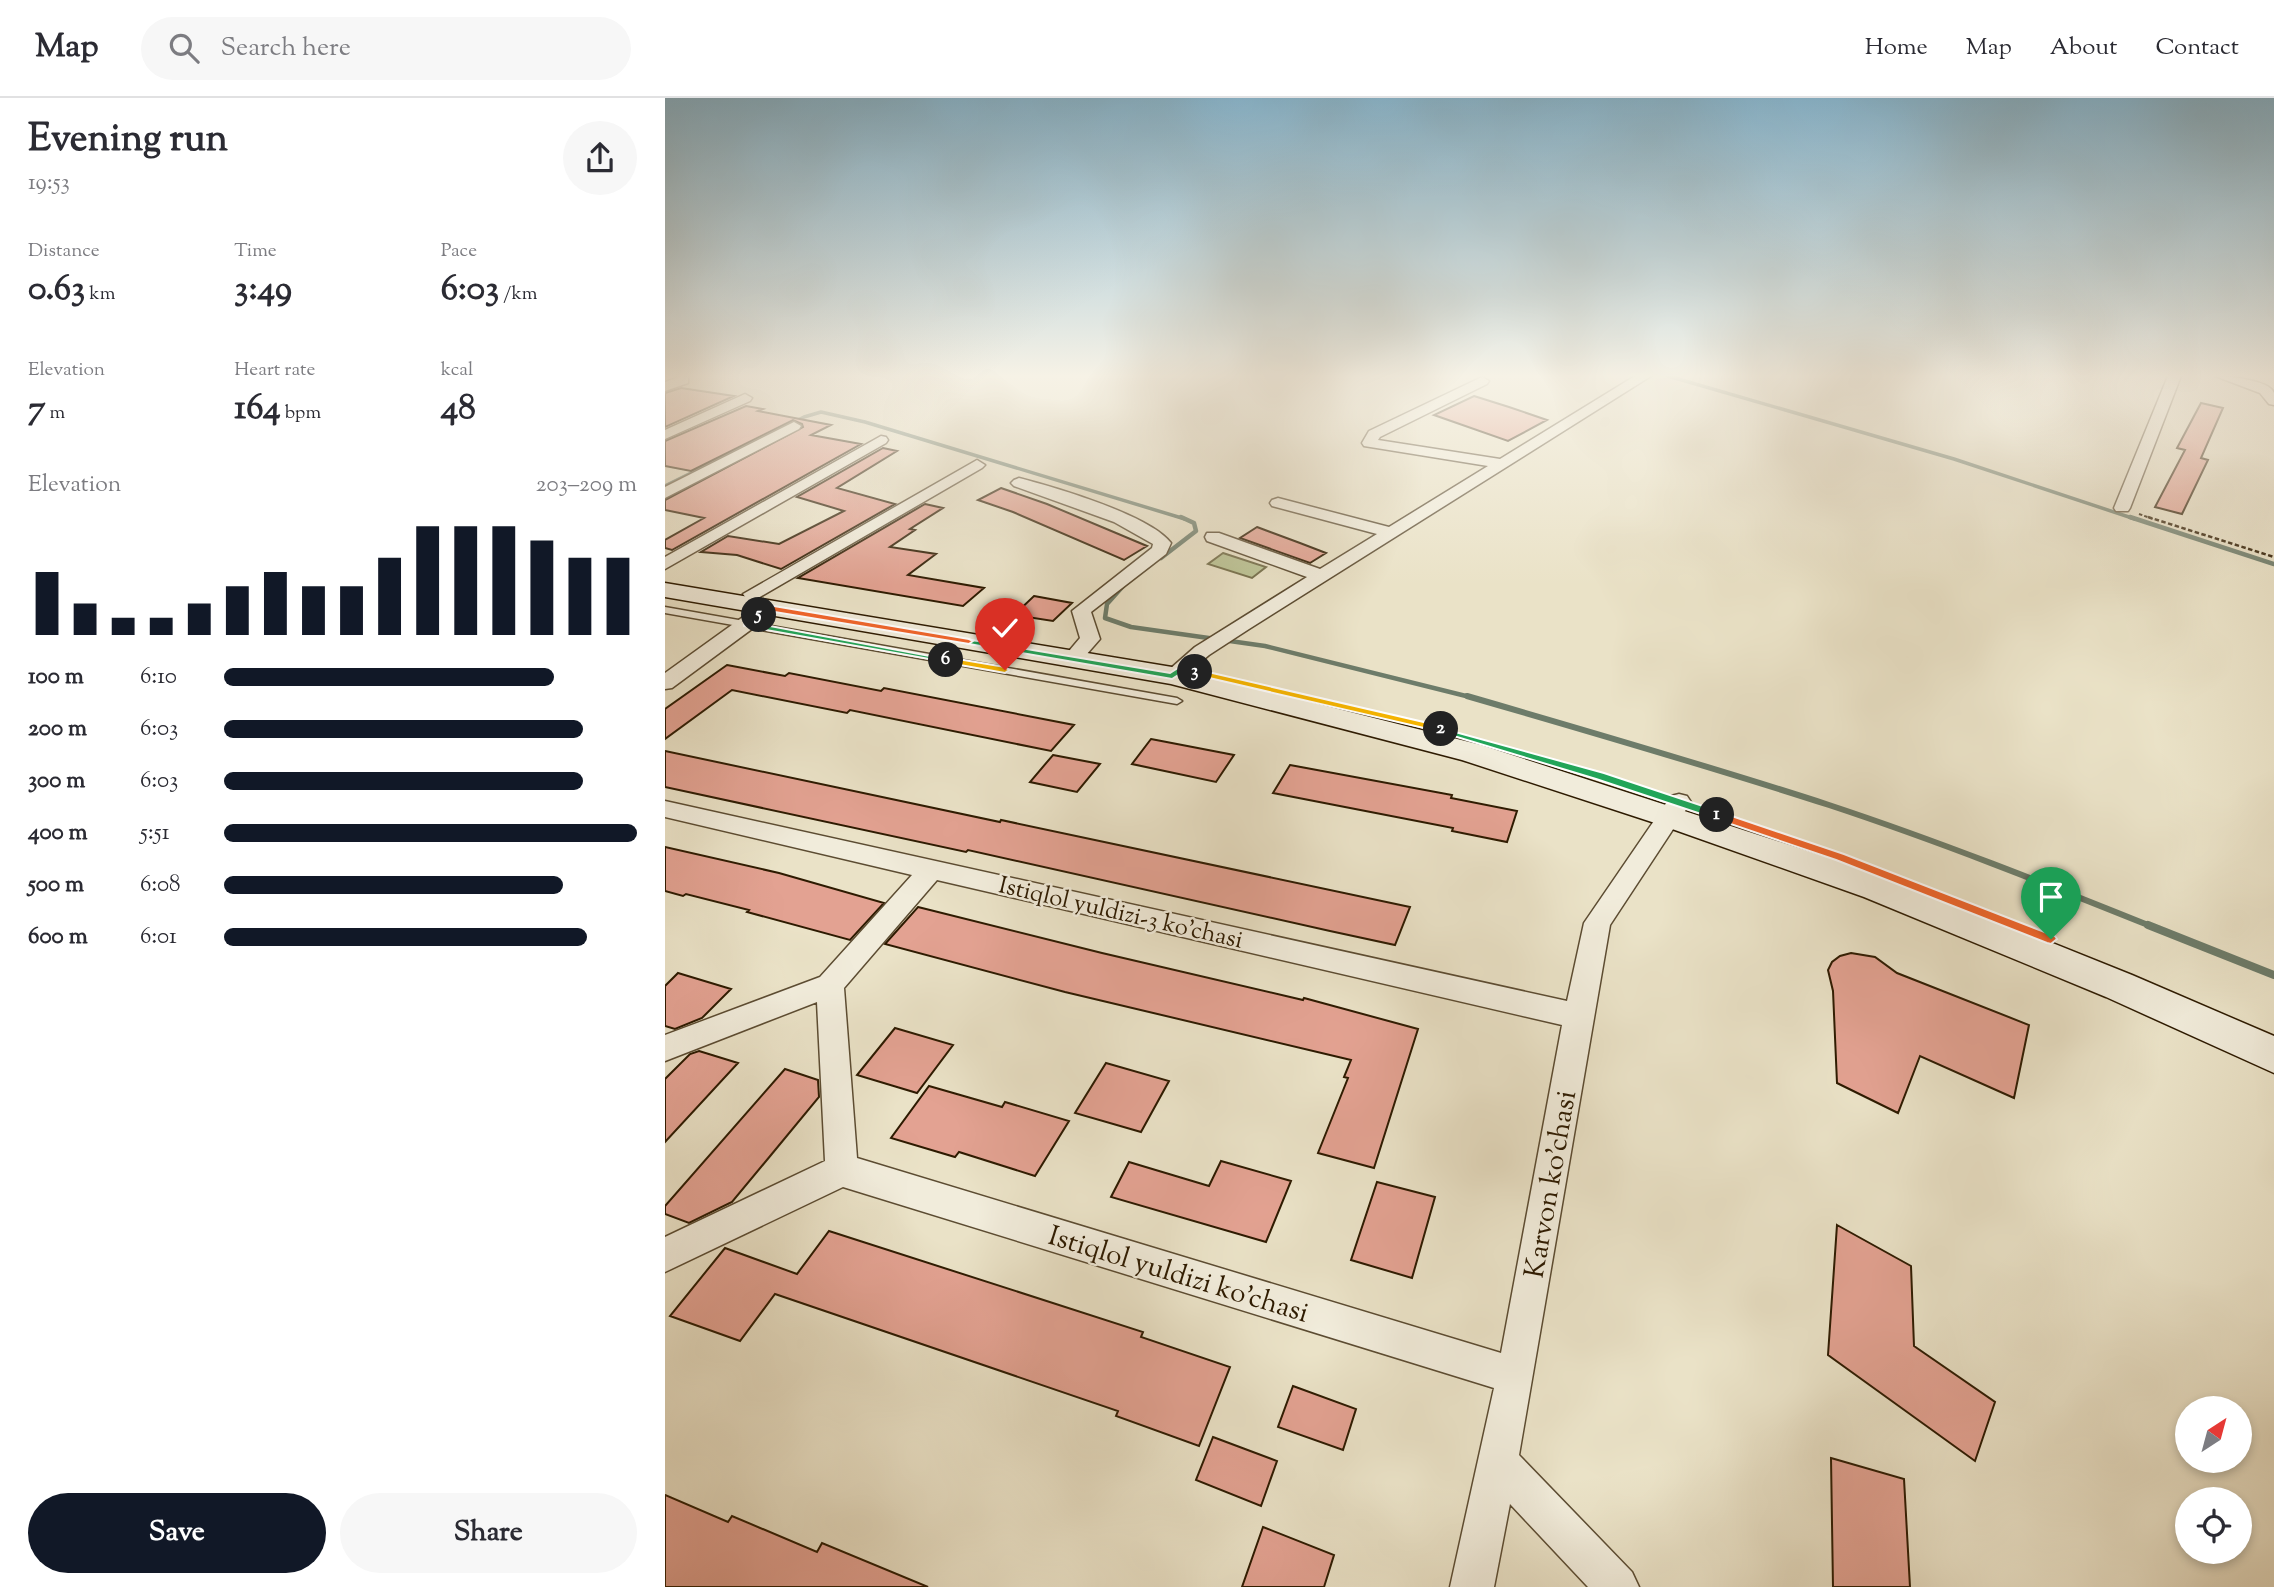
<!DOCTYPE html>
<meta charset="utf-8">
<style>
:root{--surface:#fff;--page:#f7f7f7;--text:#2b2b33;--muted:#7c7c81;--line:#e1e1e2;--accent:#111827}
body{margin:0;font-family:"Sorts Mill Goudy",serif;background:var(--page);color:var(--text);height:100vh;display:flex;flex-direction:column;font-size:26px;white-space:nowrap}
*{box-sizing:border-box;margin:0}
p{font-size:23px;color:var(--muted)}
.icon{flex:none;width:38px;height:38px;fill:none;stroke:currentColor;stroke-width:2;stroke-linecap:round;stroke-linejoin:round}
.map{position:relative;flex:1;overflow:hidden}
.drawer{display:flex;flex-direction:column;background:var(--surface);width:665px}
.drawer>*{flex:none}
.needle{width:46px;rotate:36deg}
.tools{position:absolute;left:1510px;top:1298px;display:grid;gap:14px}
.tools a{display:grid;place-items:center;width:77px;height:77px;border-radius:50%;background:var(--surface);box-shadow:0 4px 10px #0003;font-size:35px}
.pin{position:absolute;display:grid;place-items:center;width:60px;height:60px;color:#fff;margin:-72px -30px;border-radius:50% 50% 50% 0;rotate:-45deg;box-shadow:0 0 7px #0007}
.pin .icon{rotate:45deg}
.km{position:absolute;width:35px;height:35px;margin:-18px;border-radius:50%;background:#222;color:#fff;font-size:19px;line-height:35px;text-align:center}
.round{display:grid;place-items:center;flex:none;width:74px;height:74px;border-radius:37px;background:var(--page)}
.head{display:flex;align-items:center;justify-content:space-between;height:119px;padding:0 28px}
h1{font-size:38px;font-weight:700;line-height:52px}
.figures{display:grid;grid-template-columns:repeat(3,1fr);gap:10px;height:119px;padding:7px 28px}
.figures div{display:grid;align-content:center}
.figures b{font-size:35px;font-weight:700}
.figures small{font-size:19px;font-weight:400}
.figures p{font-size:19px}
.chart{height:196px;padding:14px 28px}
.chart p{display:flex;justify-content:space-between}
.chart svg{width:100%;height:126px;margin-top:7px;stroke:var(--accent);stroke-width:6}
.button{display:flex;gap:14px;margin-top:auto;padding:14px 28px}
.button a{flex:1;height:80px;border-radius:42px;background:var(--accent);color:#fff;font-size:28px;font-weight:700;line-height:80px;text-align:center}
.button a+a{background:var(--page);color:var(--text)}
ul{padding:0 28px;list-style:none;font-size:23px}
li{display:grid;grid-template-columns:112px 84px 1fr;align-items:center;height:52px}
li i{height:18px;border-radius:9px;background:var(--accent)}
header{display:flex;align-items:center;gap:42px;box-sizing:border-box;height:98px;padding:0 35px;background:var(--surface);border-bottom:2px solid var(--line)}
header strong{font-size:33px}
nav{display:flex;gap:38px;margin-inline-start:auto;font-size:24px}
.search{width:490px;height:63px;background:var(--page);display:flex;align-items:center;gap:18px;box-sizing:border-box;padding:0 24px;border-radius:38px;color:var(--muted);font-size:26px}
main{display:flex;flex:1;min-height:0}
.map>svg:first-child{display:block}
</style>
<header>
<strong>Map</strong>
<div class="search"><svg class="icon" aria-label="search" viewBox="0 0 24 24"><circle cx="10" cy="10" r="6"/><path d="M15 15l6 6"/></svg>Search here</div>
<nav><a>Home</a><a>Map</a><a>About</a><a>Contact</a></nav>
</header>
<main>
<section class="drawer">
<div class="head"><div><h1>Evening run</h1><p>19:53</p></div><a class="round"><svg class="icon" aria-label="share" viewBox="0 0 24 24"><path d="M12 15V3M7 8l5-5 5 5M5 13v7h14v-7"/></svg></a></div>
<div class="figures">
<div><p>Distance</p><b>0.63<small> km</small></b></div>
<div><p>Time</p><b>3:49</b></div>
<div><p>Pace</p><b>6:03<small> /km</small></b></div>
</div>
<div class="figures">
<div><p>Elevation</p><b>7<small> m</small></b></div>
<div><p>Heart rate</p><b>164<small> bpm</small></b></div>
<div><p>kcal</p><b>48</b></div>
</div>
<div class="chart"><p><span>Elevation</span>203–209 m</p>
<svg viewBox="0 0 160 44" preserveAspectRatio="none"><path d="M5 44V22M15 44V33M25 44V38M35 44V38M45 44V33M55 44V27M65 44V22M75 44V27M85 44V27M95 44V17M105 44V6M115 44V6M125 44V6M135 44V11M145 44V17M155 44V17"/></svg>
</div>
<ul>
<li><b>100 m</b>6:10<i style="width:80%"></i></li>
<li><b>200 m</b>6:03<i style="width:87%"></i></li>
<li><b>300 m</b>6:03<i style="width:87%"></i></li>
<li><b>400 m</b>5:51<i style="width:100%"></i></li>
<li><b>500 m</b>6:08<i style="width:82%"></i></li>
<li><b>600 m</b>6:01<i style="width:88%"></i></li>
</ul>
<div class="button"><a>Save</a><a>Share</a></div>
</section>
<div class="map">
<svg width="1609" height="1489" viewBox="0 0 1609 1489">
<rect width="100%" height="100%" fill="#eae2c7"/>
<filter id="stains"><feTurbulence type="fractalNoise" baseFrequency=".00286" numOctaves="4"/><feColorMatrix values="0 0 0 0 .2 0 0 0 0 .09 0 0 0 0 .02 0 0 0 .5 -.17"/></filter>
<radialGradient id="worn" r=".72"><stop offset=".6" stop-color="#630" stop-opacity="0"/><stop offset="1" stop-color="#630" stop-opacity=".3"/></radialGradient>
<!-- green -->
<path fill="#bac293" stroke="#746e4a" stroke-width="2" d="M558,455L601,469L587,480L543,466Z"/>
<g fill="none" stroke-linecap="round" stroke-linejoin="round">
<!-- stream-far3 -->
<path stroke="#6d7c6a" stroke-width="3.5" d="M1003,278L1289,361L1470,421
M0,388L139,319L156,314L200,324L520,421"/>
<!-- stream-far2 -->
<path stroke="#6d7c6a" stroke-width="4.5" d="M1465,419L1609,466
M496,460L531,433L529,425L516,419
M459,487L442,506L440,520L466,529L600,548L809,600"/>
<!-- stream-far1 -->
<path stroke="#6d7c6a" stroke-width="6" d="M802,598C923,633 1044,668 1164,707C1273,743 1381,786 1488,829"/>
<!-- stream -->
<path stroke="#6d7c6a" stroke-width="8" d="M1483,827L1609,877"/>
</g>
<!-- building -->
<path fill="#e3a292" stroke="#2d1a00" stroke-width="2" d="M16,290L69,298L0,329V295Z
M809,298L844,309L882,322L843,343L769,317Z
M1536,305L1558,310L1536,360L1543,362L1517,416L1490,409L1520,352L1512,350Z
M81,308L98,311L93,313L166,327L146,337L196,346L7,452L0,450V442L39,420L0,412V402L138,329L137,326L128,322L26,373L0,368V343Z
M218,350L232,353L172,390L230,406L116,471L72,457L36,454L63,438L114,446L179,413L132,399Z
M336,390L382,406L482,448L459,462L348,414L313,402Z
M260,406L278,410L245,431L250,432L225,449L271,456L243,477L319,490L298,508L133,480Z
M592,429L635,445L661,455L645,465L575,440Z
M369,498L407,505L388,523L349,517Z
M62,567L120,578L124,575L216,593L219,590L409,627L386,653L185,612L182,615L67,592L0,641V611Z
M486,641L569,657L551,684L467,666Z
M0,653L335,724L336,722L745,809L730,847L665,833L303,752L301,754L0,689Z
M388,657L435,666L412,694L365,684Z
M625,667L787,697L786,700L852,713L842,744L787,733L788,730L608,695Z
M0,749L114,775L219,805L185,842L82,814L84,812L21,796L18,798L0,793Z
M253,809L437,855L638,902L639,900L753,931L709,1070L653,1055L683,980L679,979L686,962L400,894L220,846Z
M1186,855L1210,859L1232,875L1364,927L1349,1000L1255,958L1233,1015L1172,985L1168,893L1163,872L1167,864L1175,858Z
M13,875L66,891L37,920L10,931L0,928V888Z
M230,930L288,947L252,995L192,977Z
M34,953L73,965L0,1044V981L25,956Z
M441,965L504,983L476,1034L410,1015Z
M120,971L153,982L154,999L106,1057L67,1104L24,1125L0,1116V1108Z
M264,988L337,1009L340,1004L404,1023L370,1078L294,1054L290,1059L226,1040Z
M556,1063L626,1083L601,1144L446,1099L464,1064L544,1088Z
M712,1084L770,1099L747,1180L686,1162Z
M1172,1127L1246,1168L1249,1248L1330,1304L1310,1363L1163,1257Z
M164,1133L478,1234L476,1239L565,1269L534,1348L451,1318L453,1313L110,1196L75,1243L5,1218L60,1150L132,1176Z
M628,1288L691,1311L678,1352L613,1329Z
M548,1339L612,1363L596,1408L531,1382Z
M1166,1360L1239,1381L1245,1489H1168Z
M0,1397L63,1424L67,1418L152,1454L157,1445L263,1489H0Z
M598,1429L669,1457L659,1489H577Z"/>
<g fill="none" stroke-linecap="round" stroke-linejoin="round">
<!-- lane casing -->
<g stroke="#5c4c32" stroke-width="3">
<path id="lane" d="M0,509L512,600L517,603L512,606L0,515Z"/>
</g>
<!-- street casing -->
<g stroke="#5c4c32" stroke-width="3">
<path id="street" d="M17,278L23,279V285L0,293V284Z
M970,278H986L584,531L544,557L514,582H500L497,578L530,549L642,479L542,443L540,439L542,435H554L655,471L712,436L607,408L605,405L607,402L613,400L724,429L823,368L699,348L697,345L704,333L817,279L824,283L822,286L715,339L713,342L835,361Z
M1503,278H1516L1465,410L1463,413H1451L1449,410Z
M1550,278C1562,278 1605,282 1609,295C1609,299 1609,303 1609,307L1604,306L1595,295Z
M80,296L87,300L85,303L0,341V332Z
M129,324L136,328L134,331L0,400V389Z
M216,338L221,339L223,342L221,345L0,471V459Z
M312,362L320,367L317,370L93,500H81L78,496Z
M354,380C389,389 485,417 506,445L501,456L426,514L435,541L421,557H407L404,553L415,540L407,513L487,450L488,446L449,424L349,388L346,385L349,382Z
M103,504L112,510L110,514L7,590L0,591V575L96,506Z
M1014,696L1022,698L1026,704L945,827L854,1357L967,1474L974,1489H923L845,1406L829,1489H785L829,1290L178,1089L0,1174V1139L160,1063L152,904L0,963V937L155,879L247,777L0,719V703L902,903L919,825L1006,698ZM272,782L897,927L836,1255L192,1060L179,890Z"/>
</g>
<!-- secondary casing -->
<g stroke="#2d1a00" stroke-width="3">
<path id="secondary" d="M0,485L507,569L816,647L1223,779L1467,877L1609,938V975L1441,899L1199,799L993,726L797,662L506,586L0,499Z"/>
</g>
<!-- path-far1 -->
<path stroke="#2d1a00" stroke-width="2" stroke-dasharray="3.5 2" stroke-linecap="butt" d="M1474,416L1488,421"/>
<!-- path -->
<path stroke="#2d1a00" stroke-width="2.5" stroke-dasharray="4.5 2.5" stroke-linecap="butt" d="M1483,419L1609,459"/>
<!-- lane -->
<use href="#lane" fill="#f1ecdb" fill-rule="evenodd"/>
<!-- street -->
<use href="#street" fill="#f1ecdb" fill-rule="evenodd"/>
<!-- secondary -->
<use href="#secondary" fill="#f1ecdb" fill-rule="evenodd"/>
</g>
<!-- sky -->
<linearGradient id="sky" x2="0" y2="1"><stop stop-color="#88b8d2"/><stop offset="0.57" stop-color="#f6f2e6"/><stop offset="1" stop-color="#f6f2e6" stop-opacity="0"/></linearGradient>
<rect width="1609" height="487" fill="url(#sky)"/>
<!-- split-1 -->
<path fill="#f0652b" stroke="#fff" stroke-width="2" d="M1052,713L1179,756L1390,838L1392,841L1386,846L1382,845L1171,762L1048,720L1046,717Z"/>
<!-- split-2 -->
<path fill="#22a559" stroke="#fff" stroke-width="2" d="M772,629L939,675L1056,714L1057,717L1052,721L1048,720L931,681L772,633Z"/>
<!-- split-3 -->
<path fill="#f5b400" stroke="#fff" stroke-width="2" d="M530,571L776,628L781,631L776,634L527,576V572Z"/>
<!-- split-4 -->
<path fill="#22a559" stroke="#fff" stroke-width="2" d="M301,541L505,575L516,568L535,574L530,577L518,574L507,581L304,546L301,545Z"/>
<!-- split-5 -->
<path fill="#f0652b" stroke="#fff" stroke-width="2" d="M103,507L304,541L308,543L304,546L104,513L97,519H91V515Z"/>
<!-- split-6 -->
<path fill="#22a559" stroke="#fff" stroke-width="2" d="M94,514L98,517L89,525L286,562L281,564L79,528V524Z"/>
<!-- split-7 -->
<path fill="#f5b400" stroke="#fff" stroke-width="2" d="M281,559L340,569L344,572L340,575L278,564L276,562Z"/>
<g text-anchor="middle" stroke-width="5" stroke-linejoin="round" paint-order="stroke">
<!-- street labels -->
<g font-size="24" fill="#2d1a00" stroke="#f1ecdb">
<text transform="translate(456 814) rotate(13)" y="8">Istiqlol yuldizi-3 ko'chasi</text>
</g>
<!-- near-street labels -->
<g font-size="28" fill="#2d1a00" stroke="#f1ecdb">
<text transform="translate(884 1086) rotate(-80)" y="10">Karvon ko'chasi</text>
<text transform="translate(514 1175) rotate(17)" y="10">Istiqlol yuldizi ko'chasi</text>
</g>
</g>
<rect width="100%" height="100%" filter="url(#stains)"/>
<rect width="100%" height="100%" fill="url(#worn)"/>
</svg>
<div class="tools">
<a><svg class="needle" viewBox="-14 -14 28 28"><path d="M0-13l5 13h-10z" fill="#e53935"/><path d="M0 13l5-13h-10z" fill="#7c7c81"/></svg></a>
<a><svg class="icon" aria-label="locate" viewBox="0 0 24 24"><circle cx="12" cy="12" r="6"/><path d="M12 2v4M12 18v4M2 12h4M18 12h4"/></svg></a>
</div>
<div class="pin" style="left:1386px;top:841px;background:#1e9e55"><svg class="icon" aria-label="arrive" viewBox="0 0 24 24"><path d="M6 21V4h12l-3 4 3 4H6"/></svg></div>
<div class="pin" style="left:340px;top:572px;background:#d93025"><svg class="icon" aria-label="check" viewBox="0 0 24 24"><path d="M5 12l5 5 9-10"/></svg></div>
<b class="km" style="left:1052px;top:717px">1</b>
<b class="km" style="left:776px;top:631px">2</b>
<b class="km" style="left:530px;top:574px">3</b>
<b class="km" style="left:94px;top:517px">5</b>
<b class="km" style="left:281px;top:562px">6</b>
</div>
</main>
